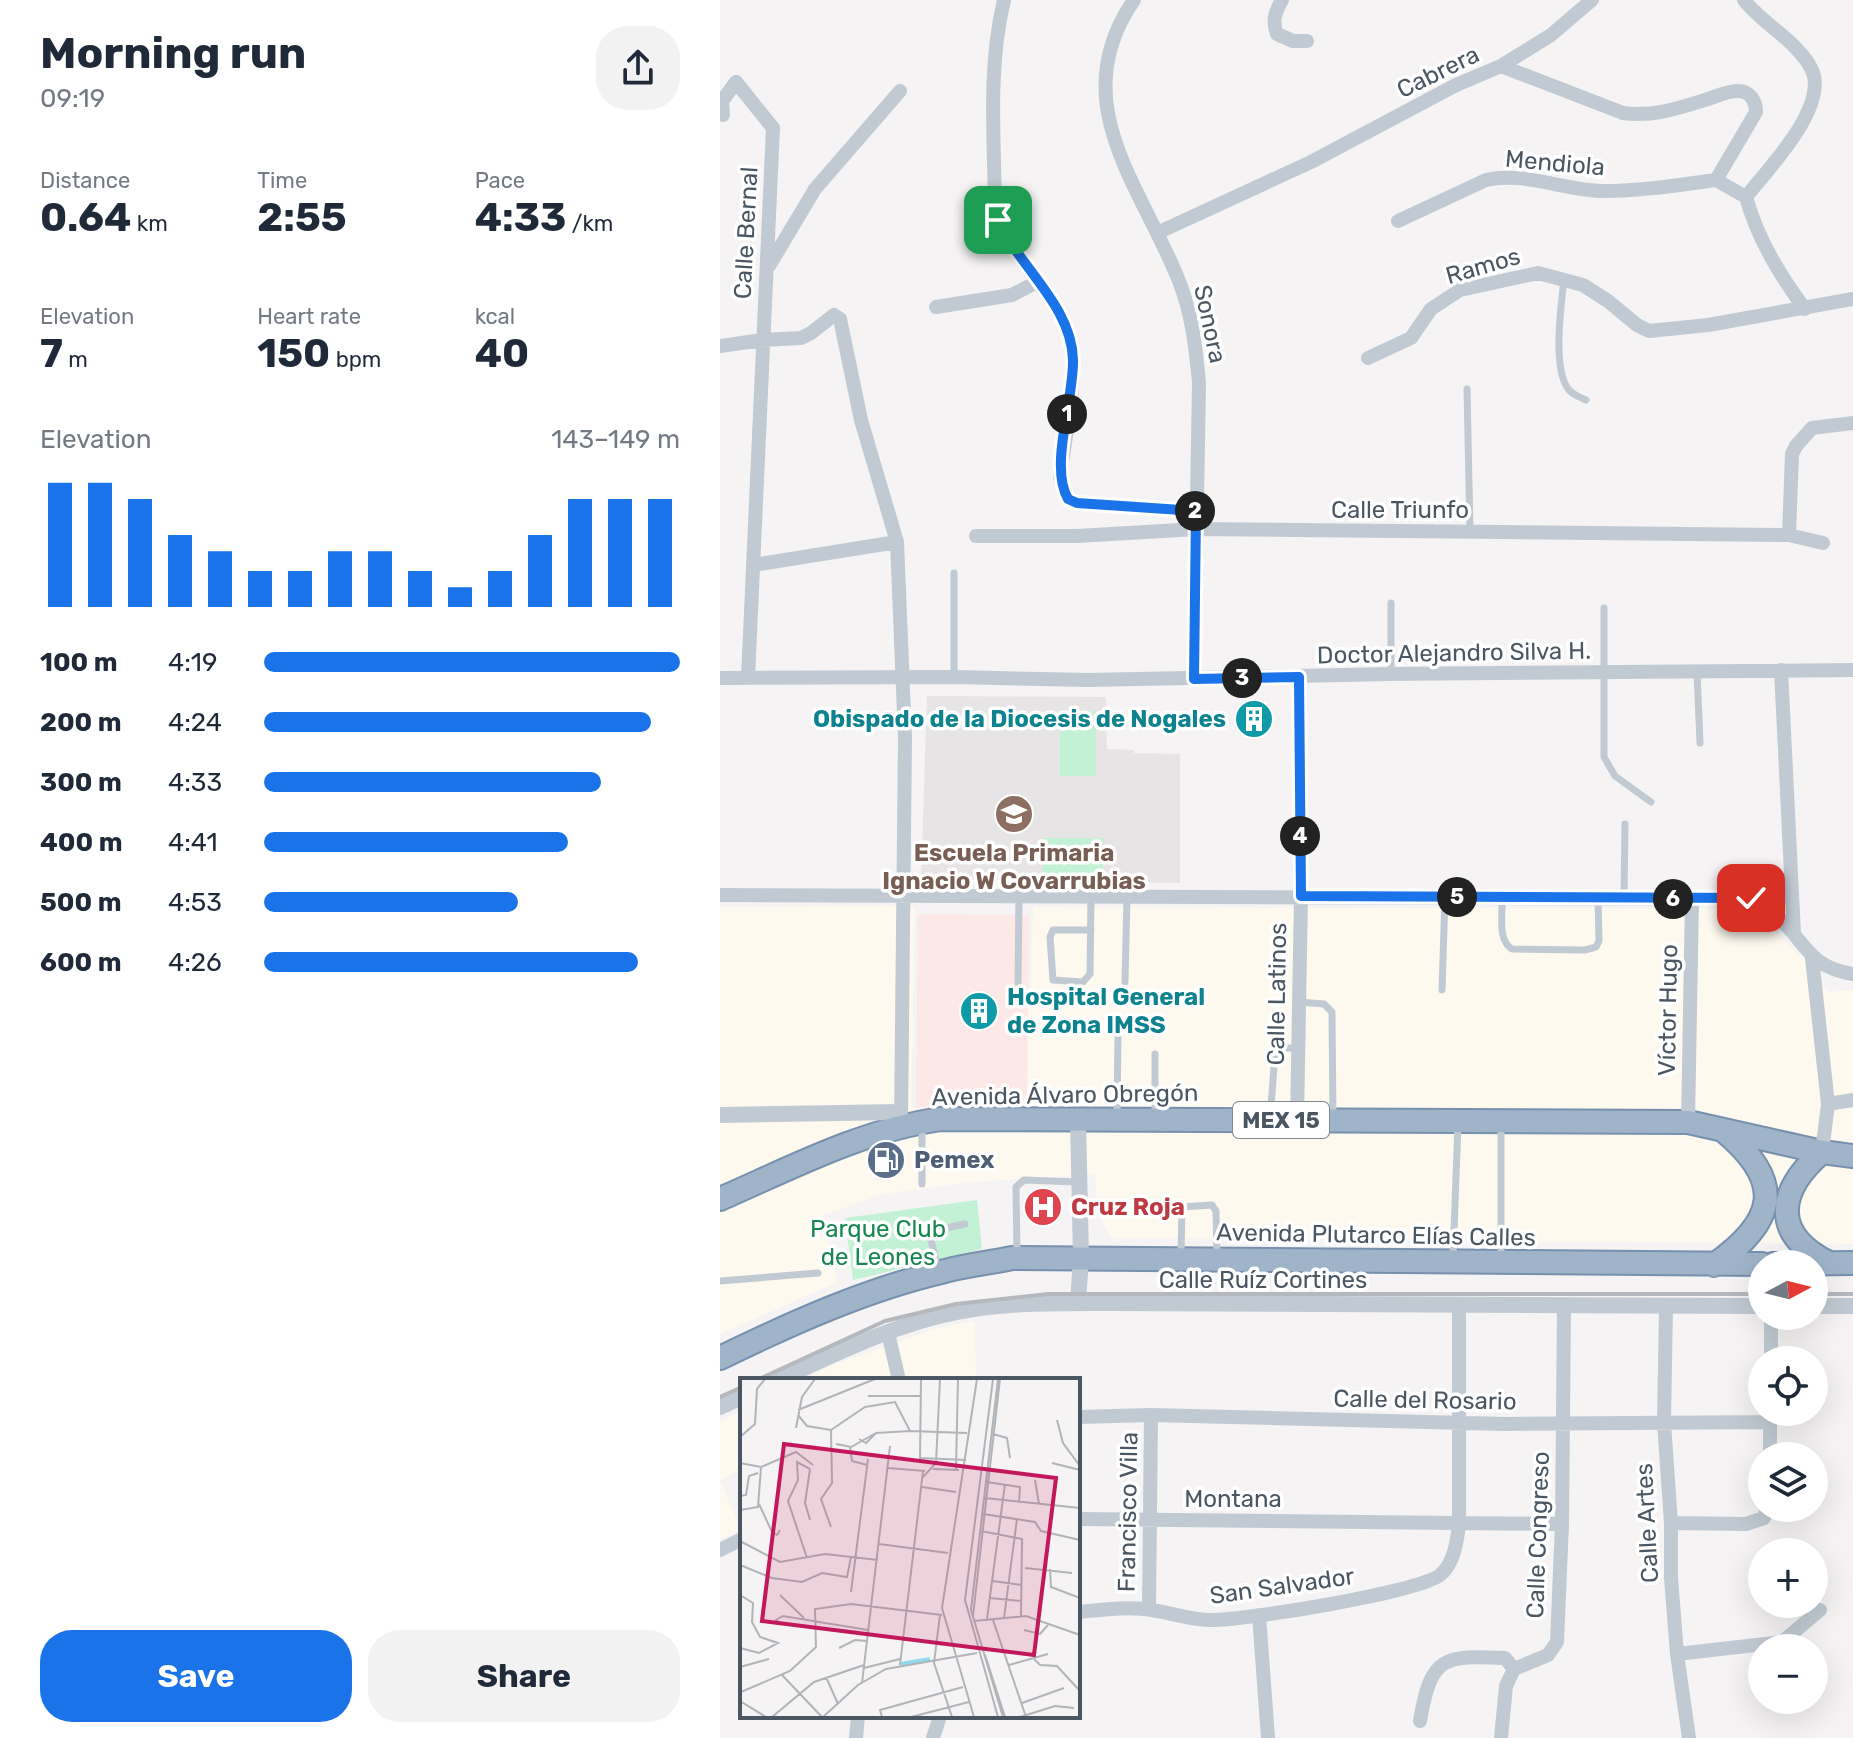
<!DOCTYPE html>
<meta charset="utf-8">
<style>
:root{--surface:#fff;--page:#f2f2f3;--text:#1f2937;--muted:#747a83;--accent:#1a73e8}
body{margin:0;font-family:Rubik,sans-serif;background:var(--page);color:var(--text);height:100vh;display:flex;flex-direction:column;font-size:30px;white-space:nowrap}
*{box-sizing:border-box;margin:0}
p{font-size:26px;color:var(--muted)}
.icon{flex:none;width:44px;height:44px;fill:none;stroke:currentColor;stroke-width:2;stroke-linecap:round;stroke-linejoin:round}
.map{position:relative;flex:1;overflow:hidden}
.panel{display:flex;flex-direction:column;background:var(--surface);width:720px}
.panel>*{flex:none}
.needle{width:52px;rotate:83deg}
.tools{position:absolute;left:1028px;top:1250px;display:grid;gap:16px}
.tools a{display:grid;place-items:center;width:80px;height:80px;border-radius:50%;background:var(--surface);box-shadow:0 8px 32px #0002;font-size:40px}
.pin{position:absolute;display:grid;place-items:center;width:68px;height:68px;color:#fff;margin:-34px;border-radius:16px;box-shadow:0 4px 12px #0006}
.km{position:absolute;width:40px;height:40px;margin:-20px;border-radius:50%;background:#222;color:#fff;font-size:22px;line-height:40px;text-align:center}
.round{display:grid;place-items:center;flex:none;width:84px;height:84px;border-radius:32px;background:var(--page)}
.overview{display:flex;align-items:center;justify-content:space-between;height:136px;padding:0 40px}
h1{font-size:44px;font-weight:700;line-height:60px}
.figures{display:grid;grid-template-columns:repeat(3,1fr);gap:12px;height:136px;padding:8px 40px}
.figures div{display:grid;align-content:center}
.figures b{font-size:40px;font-weight:700}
.figures small{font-size:22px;font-weight:400}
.figures p{font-size:22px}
.chart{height:224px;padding:16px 40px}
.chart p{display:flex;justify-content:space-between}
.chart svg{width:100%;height:144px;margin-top:8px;stroke:var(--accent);stroke-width:6}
.primary-button{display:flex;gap:16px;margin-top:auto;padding:16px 40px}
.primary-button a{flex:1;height:92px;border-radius:32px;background:var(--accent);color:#fff;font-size:32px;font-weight:700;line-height:92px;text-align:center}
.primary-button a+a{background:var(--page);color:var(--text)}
ul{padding:0 40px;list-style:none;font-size:26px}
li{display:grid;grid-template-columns:128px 96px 1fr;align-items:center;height:60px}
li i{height:20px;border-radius:10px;background:var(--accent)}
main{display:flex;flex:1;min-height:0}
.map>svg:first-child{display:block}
</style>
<main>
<section class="panel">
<div class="overview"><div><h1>Morning run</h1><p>09:19</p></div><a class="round"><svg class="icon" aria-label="share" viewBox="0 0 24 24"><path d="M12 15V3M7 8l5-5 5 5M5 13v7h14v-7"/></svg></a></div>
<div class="figures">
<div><p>Distance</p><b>0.64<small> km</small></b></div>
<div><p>Time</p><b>2:55</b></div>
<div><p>Pace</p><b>4:33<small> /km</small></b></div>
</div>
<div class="figures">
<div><p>Elevation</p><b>7<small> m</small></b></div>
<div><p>Heart rate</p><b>150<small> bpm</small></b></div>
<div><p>kcal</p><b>40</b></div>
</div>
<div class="chart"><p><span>Elevation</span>143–149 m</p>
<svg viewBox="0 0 160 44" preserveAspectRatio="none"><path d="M5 44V6M15 44V6M25 44V11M35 44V22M45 44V27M55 44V33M65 44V33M75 44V27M85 44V27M95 44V33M105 44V38M115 44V33M125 44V22M135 44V11M145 44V11M155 44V11"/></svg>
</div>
<ul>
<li><b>100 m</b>4:19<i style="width:100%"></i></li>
<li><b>200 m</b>4:24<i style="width:93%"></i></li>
<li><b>300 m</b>4:33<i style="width:81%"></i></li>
<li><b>400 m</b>4:41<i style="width:73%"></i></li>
<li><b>500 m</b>4:53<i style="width:61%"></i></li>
<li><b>600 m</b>4:26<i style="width:90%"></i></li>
</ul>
<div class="primary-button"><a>Save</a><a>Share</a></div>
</section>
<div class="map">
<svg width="1133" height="1738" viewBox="0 0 1133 1738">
<rect width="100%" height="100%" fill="#f5f3f3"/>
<!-- commercial -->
<path fill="#fdf9ef" d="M195,906L191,1108L307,1111L306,1002H310L313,907L1030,909L1085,960L1107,992L1133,990V1244L391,1238L377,1210L375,1174L252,1182L163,1194L101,1216L118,1282L0,1334V907Z
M255,1321L256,1380H83L113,1365L217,1328Z
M22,1410V1469L0,1480L21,1530L0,1540V1421Z"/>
<!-- education -->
<path fill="#e6e4e5" d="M207,696L386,697L387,749L414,750V753L460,754V883L201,879Z"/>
<!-- medical -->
<path fill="#fce8e6" d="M198,914L309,915L307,1108L196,1107Z"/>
<!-- park -->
<path fill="#c3f1d5" d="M340,711H376V776H340Z
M323,838H383V876H323Z
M257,1200L262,1249L133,1280L125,1218Z"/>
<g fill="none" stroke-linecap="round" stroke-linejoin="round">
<!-- trunk casing -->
<g stroke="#7690ad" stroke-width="26">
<path id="trunk" d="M1102,1152C1057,1191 1051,1234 1109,1263
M0,1199C71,1168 143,1130 221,1119L968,1122L1102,1152L1133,1156
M1053,1264L1133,1263
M994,1265C1056,1221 1066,1183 1004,1131
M0,1358C72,1323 147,1289 225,1271C247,1265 269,1263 292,1258L1042,1264"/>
</g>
<!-- service -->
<path stroke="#c1cad2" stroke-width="7" d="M844,280C841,306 832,370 849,390C853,395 860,397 866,400
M747,389L750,531
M234,573V677
M884,608V757L895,776L931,802
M977,672L980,743
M671,674V603
M782,898C783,914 777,940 792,949L865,950L876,947L879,941L878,898
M904,898L905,824
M371,930H333L330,937L333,980L363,982L370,974L371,896
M405,982L407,896
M298,984L299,896
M722,990L725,897
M579,1002L604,1004L612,1012L613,1118
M435,1054V1117
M397,1117L398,1033
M550,1119L555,1054L562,1048H578
M202,1124V1184
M781,1126V1258
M461,1254L462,1207L492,1205L496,1211L497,1257
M297,1255L296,1187L304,1180L357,1182
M733,1258L738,1123
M218,1270L210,1236L212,1231L245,1224
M0,1281L98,1273"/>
<!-- minor -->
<path stroke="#c1cad2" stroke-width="14" d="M284,0C268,66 274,136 275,204C286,256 332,288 350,337C360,362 344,446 340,477C343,490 345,498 357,503L476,511
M414,0C343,102 422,187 459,281C472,314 476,349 479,383L474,679
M562,0C555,12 552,21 557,34L573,41H587
M1024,0C1038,18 1058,30 1074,46C1082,55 1091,64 1094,76C1102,114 1048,169 1026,197
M781,66L831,35L872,0
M3,115L2,101L16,82L53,128L28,678
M996,180L1026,197C1037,237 1060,276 1085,309
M678,221L766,180C804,171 845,191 884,191C921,191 959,185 996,180
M437,233L591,162L736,85L781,66L903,113C934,117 959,108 988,99C997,96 1008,91 1018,91C1030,91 1036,101 1036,112L996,180
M49,266L95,189L180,91
M216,307L292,295L317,282
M0,346L42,340L81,338L91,333L114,315L120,319L141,420L177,542L185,738L181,1123
M648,358L691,338L711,309L740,290L818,273L863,285L888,301L917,325L929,331L988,325L1133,299
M1069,535L1072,454L1076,446L1092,428L1133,423
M256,536H357L477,529L1069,535L1103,543
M33,565L177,542
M1061,670L1074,934
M0,678L234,677L368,680L671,674L1133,670
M0,895L972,899L1071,896
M1031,898C1040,904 1050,910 1058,917C1087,944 1089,967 1133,974
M1092,958L1108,1104L1102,1152
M1108,1104L1133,1100
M577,1120L581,896L579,677
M968,1122L972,899
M946,1306L944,1423L951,1523V1578L957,1654L969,1738
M168,1333L179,1380
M1051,1360V1316
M358,1417L431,1415L785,1424L1050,1422
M1050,1456V1412
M358,1519L842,1524
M951,1523L1026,1524L1044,1518L1047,1508
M0,1550L22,1539
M429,1609L431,1415
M358,1612C381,1610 409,1606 432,1610C452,1613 471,1620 492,1620C526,1620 696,1593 720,1575C734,1564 737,1541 739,1525V1304
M539,1615L548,1738
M957,1654L1062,1642L1100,1610
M700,1721C711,1656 723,1655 785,1658L794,1669
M136,1738L138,1716
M213,1738L220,1716
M781,1738L786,1686L794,1669L828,1655L837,1642L842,1524L844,1306"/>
<!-- tertiary -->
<path stroke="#c1cad2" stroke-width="16" d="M0,1115L180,1112
M358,1119L361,1258L358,1303
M1094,1306H1133
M58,1380C115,1354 175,1324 237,1312C287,1302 340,1303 391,1303L1042,1306
M0,1407L22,1397"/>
<!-- trunk -->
<use href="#trunk" stroke="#9fb4c9" stroke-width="22"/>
<!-- rail -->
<path stroke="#b5b8bd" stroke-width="4" d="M1094,1294H1133
M37,1380L165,1321L236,1304L328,1294H1042
M0,1397L22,1387"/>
</g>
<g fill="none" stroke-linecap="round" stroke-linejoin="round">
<!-- route casing -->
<g stroke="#fff" stroke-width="16">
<path id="route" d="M278,220C299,267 352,306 353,360C354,399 329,466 348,499L357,503L476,511L474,679L579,677L581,896L1031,898"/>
</g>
<!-- route -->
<use href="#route" stroke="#1a73e8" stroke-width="10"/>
</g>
<!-- icons -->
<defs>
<g id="building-disc" transform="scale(2)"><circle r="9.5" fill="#0f9aa8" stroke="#fff"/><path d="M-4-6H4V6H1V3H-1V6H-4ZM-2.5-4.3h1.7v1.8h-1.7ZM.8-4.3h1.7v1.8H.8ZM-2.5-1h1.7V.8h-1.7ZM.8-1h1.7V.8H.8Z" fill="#fff"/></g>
<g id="school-disc" transform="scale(2)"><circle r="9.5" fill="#8d6e63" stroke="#fff"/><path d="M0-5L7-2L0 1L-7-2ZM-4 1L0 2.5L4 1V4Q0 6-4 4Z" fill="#fff"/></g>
<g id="fuel-disc" transform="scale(2)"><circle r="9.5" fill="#5c6f8a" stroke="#fff"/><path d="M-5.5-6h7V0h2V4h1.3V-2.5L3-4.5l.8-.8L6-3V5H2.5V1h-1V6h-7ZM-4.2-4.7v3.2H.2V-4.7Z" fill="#fff"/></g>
<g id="hospital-disc" transform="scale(2)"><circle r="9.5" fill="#e0444e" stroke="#fff"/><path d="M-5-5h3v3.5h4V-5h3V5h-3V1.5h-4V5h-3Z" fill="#fff"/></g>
</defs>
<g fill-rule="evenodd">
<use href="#building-disc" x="534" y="719"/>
<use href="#school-disc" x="294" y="814"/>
<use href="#building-disc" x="259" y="1011"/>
<use href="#fuel-disc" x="166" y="1160"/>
<use href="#hospital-disc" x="323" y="1207"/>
</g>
<g text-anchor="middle" stroke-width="7" stroke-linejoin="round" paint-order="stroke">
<!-- shield labels -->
<rect fill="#fff" stroke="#808990" stroke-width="2" x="513" y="1102" width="96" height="36" rx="6"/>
<g font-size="22" font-weight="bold" fill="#4a5661">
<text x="561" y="1128">MEX 15</text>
</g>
<!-- street labels -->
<g font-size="24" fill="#4a5661" stroke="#fff">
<text transform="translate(718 72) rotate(-26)" y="8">Cabrera</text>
<text transform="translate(835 163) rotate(5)" y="8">Mendiola</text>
<text transform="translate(26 233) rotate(-87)" y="8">Calle Bernal</text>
<text transform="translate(763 266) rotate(-16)" y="8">Ramos</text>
<text transform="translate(490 324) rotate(78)" y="8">Sonora</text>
<text x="680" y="518">Calle Triunfo</text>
<text transform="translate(734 653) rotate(-1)" y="8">Doctor Alejandro Silva H.</text>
<text transform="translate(557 994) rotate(-89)" y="8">Calle Latinos</text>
<text transform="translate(948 1010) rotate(-89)" y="8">Víctor Hugo</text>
<text transform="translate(345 1095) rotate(-1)" y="8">Avenida Álvaro Obregón</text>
<text transform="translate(656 1235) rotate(1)" y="8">Avenida Plutarco Elías Calles</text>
<text x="543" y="1288">Calle Ruíz Cortines</text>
<text transform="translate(705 1400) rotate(1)" y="8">Calle del Rosario</text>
<text x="513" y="1507">Montana</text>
<text transform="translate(408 1512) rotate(-89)" y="8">Francisco Villa</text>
<text transform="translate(927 1523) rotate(-93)" y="8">Calle Artes</text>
<text transform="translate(818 1535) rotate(-88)" y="8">Calle Congreso</text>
<text transform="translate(562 1586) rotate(-8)" y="8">San Salvador</text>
</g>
<!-- culture labels -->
<g font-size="24" font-weight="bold" fill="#0d838f" stroke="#fff" text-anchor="end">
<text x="506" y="727">Obispado de la Diocesis de Nogales</text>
<text x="287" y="1005" text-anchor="start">Hospital General<tspan x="287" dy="28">de Zona IMSS</tspan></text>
</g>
<!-- education labels -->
<g font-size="24" font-weight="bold" fill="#785e54" stroke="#fff">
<text x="294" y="861">Escuela Primaria<tspan x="294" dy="28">Ignacio W Covarrubias</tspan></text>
</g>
<!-- service labels -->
<g font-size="24" font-weight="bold" fill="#4e5e75" stroke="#fff" text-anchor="start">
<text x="194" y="1168">Pemex</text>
</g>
<!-- health labels -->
<g font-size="24" font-weight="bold" fill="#be3a42" stroke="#fff" text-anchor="start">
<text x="351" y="1215">Cruz Roja</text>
</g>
<!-- park labels -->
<g font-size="24" fill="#17864f" stroke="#fff">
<text x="158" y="1237">Parque Club<tspan x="158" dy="28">de Leones</tspan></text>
</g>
</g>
<!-- overview -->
<g transform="translate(20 1378)">
<rect width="340" height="340" fill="#f5f3f3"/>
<path fill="none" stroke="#90daee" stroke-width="4" d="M161,286L190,281"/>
<path fill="none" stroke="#b1b4b9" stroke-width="2" d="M181,1L180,80L226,82M253,1L225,222L258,339M258,1L231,232L263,339M128,18H181M58,32L135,1M58,37L67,48L91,52M317,42L323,65L340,88M56,50L62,19L75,1M91,52L125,29L155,24L170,53L227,55M91,52L92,105L81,121L91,149M253,56L267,60L270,80M0,59L15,46L17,11L25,1M119,61L126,65L136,55L170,53M96,66L111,69L136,55M110,69L112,83L127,87M0,85L21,89L56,74L73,87M312,85L340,92M148,90L185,93M70,91L65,125L70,142M193,91L219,92M216,91L218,1M183,99L196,85L200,1M295,102L299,126M247,104L280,109L279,124M182,109L216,114M0,118L6,117L9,98L18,95M245,120L340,130M19,126L32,154L37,157L40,152M0,132L18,129L21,89M243,136L295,144L301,153L340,162M241,153L282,161L281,238M0,163L40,184L85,176L138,182M139,166L208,175M67,180L48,123L58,102L57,84L70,91M0,187L32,200L62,204L82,195L107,199L111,179M285,190L332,195M310,191L311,209L340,220M253,203L282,207M111,214L128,81M0,217L13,225L12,244L20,259L38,265L19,275L0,270M40,217L64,240M250,220L281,223M200,237L194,285L212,339M233,238L260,1M264,240L277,141M247,241L265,106M253,242L286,339M234,243L286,238L340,257M40,245L36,242L43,238L128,252M284,252L300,256L308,247M99,270L115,262L127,263M245,277L265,339M294,281L300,287L317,288L340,313M160,287L183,93M269,287L308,276M0,289L29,281M124,290L160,281M42,297L82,339M86,299L98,326M122,305L150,68M282,325L324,310M26,339L0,323L1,314L50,293L76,269L75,231L111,226L202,237M32,339L74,304L124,287M83,339L118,307L146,291L237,275M142,339L140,332L223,309M171,339L229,324M234,339L202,230L237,1M280,339L315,328L334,330"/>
<path fill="#c2185b" fill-opacity="0.15" stroke="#c2185b" stroke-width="4" d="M44,66L316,100L294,277L22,243Z"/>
<rect width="340" height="340" fill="none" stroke="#4a5661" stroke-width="4"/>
</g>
</svg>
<div class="tools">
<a><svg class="needle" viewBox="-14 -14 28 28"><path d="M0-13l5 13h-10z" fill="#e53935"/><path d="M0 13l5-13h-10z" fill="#747a83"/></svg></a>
<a><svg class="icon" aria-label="locate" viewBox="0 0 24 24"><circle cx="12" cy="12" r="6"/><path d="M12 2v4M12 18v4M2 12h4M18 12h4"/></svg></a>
<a><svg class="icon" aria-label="layers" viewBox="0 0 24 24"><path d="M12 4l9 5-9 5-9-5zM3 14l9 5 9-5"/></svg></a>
<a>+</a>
<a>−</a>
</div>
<div class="pin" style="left:278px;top:220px;background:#1e9e55"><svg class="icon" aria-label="arrive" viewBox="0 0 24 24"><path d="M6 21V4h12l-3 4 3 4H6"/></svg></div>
<div class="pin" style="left:1031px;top:898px;background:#d93025"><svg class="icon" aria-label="check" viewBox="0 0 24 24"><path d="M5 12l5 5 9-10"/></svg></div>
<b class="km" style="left:347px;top:414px">1</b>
<b class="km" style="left:475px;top:511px">2</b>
<b class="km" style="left:522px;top:678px">3</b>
<b class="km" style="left:580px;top:836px">4</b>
<b class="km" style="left:737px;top:897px">5</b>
<b class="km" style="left:953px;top:899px">6</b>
</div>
</main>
